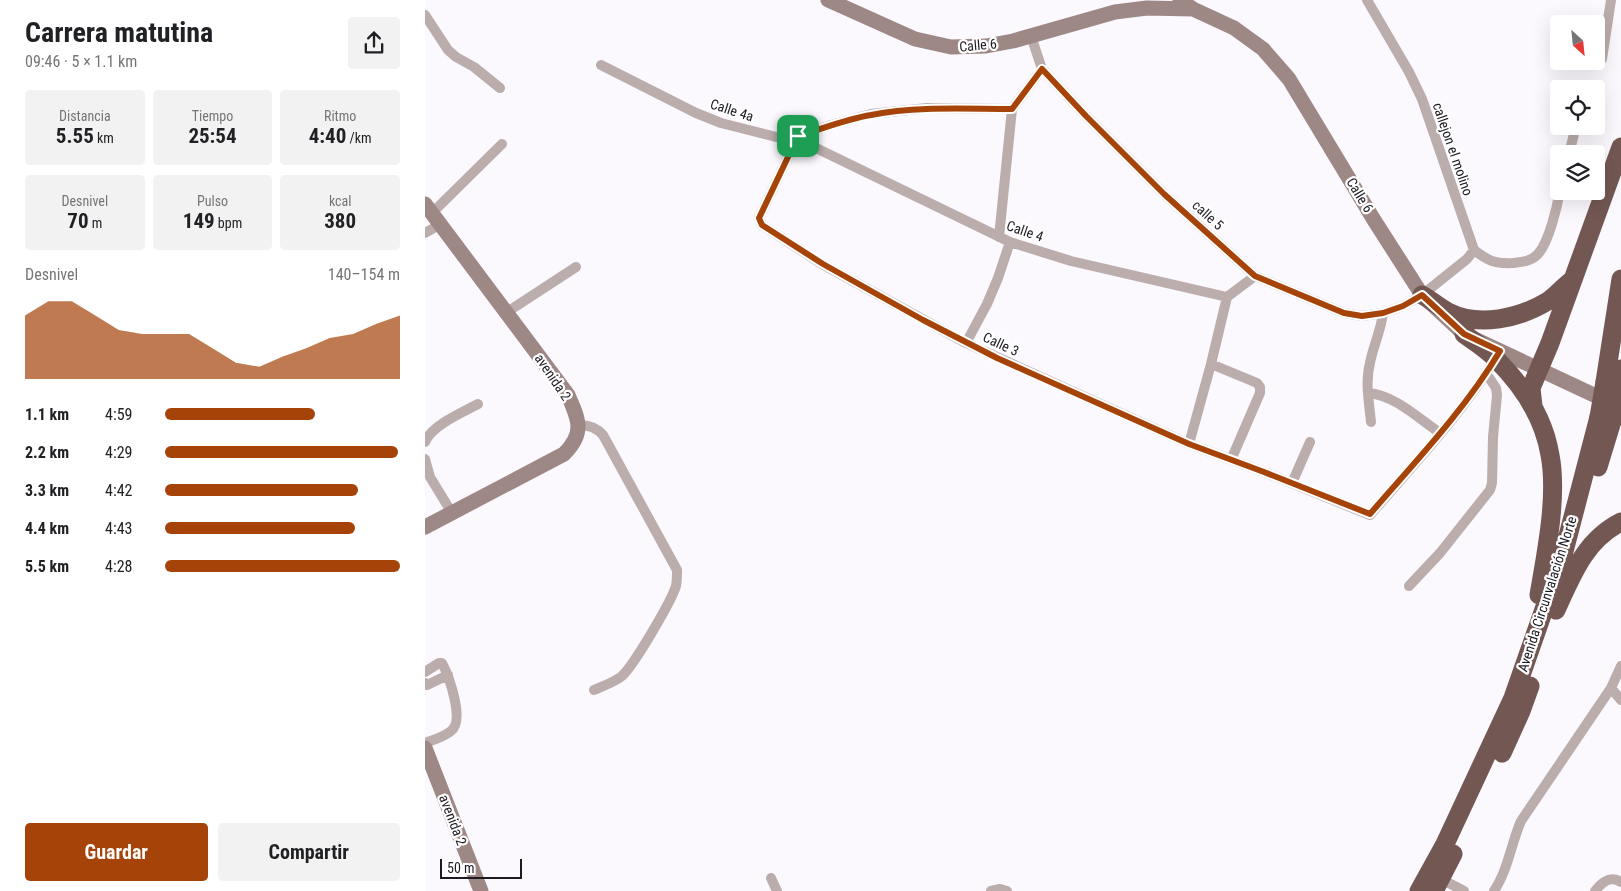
<!DOCTYPE html>
<html lang="es">
<meta charset="utf-8">
<style>
:root{--surface:#fff;--page:#f2f2f2;--text:#202124;--muted:#757577;--accent:#a64308}
body{margin:0;font-family:"Roboto Condensed",sans-serif;background:var(--page);color:var(--text);height:100vh;display:flex;flex-direction:column;font-size:19px;white-space:nowrap}
*{box-sizing:border-box;margin:0}
p{font-size:16px;color:var(--muted)}
.icon{flex:none;width:28px;height:28px;fill:none;stroke:currentColor;stroke-width:2;stroke-linecap:round;stroke-linejoin:round}
.map{position:relative;flex:1;overflow:hidden}
.drawer{display:flex;flex-direction:column;background:var(--surface);width:425px}
.drawer>*{flex:none}
.needle{width:32px;rotate:153deg}
.fabs{position:absolute;left:1125px;top:15px;display:grid;gap:10px}
.fabs a{display:grid;place-items:center;width:55px;height:55px;border-radius:5px;background:var(--surface);box-shadow:0 5px 20px #0002;font-size:25px}
.scale{position:absolute;left:15px;bottom:12px;width:82px;box-sizing:border-box;padding-left:5px;border:2px solid #1e1a23;border-top:0;font-size:14px;line-height:18px;white-space:nowrap;color:#1e1a23;-webkit-text-stroke:4px #fff;paint-order:stroke}
.pin{position:absolute;display:grid;place-items:center;width:42px;height:42px;color:#fff;margin:-21px;border-radius:10px;box-shadow:0 2px 8px #0006}
.round{display:grid;place-items:center;flex:none;width:52px;height:52px;border-radius:5px;background:var(--page)}
.head{display:flex;align-items:center;justify-content:space-between;height:85px;padding:0 25px}
h1{font-size:28px;font-weight:700;line-height:38px}
.metrics{display:grid;grid-template-columns:repeat(3,1fr);gap:8px;height:85px;padding:5px 25px}
.metrics div{display:grid;align-content:center;border-radius:5px;background:var(--page);text-align:center}
.metrics b{font-size:21px;font-weight:700}
.metrics small{font-size:14px;font-weight:400}
.metrics p{font-size:14px}
.chart{height:140px;padding:10px 25px}
.chart p{display:flex;justify-content:space-between}
.chart svg{width:100%;height:90px;margin-top:5px;fill:var(--accent);opacity:.7}
.action{display:flex;gap:10px;margin-top:auto;padding:10px 25px}
.action a{flex:1;height:58px;border-radius:5px;background:var(--accent);color:#fff;font-size:20px;font-weight:700;line-height:58px;text-align:center}
.action a+a{background:var(--page);color:var(--text)}
ul{padding:0 25px;list-style:none;font-size:16px}
li{display:grid;grid-template-columns:80px 60px 1fr;align-items:center;height:38px}
li i{height:12px;border-radius:6px;background:var(--accent)}
main{display:flex;flex:1;min-height:0}
.map>svg:first-child{display:block}
</style>
<main>
<section class="drawer">
<div class="head"><div><h1>Carrera matutina</h1><p>09:46 · 5 × 1.1 km</p></div><a class="round"><svg class="icon" aria-label="share" viewBox="0 0 24 24"><path d="M12 15V3M7 8l5-5 5 5M5 13v7h14v-7"/></svg></a></div>
<div class="metrics">
<div><p>Distancia</p><b>5.55<small> km</small></b></div>
<div><p>Tiempo</p><b>25:54</b></div>
<div><p>Ritmo</p><b>4:40<small> /km</small></b></div>
</div>
<div class="metrics">
<div><p>Desnivel</p><b>70<small> m</small></b></div>
<div><p>Pulso</p><b>149<small> bpm</small></b></div>
<div><p>kcal</p><b>380</b></div>
</div>
<div class="chart"><p><span>Desnivel</span>140–154 m</p>
<svg viewBox="0 0 160 44" preserveAspectRatio="none"><path d="M0 44V13L10 6L20 6L30 13L40 20L50 22L60 22L70 22L80 29L90 36L100 38L110 33L120 29L130 24L140 22L150 17L160 13V44z"/></svg>
</div>
<ul>
<li><b>1.1 km</b>4:59<i style="width:64%"></i></li>
<li><b>2.2 km</b>4:29<i style="width:99%"></i></li>
<li><b>3.3 km</b>4:42<i style="width:82%"></i></li>
<li><b>4.4 km</b>4:43<i style="width:81%"></i></li>
<li><b>5.5 km</b>4:28<i style="width:100%"></i></li>
</ul>
<div class="action"><a>Guardar</a><a>Compartir</a></div>
</section>
<div class="map">
<svg width="1196" height="891" viewBox="0 0 1196 891">
<rect width="100%" height="100%" fill="#fbf8fe"/>
<g fill="none" stroke-linecap="round" stroke-linejoin="round">
<!-- street -->
<path stroke="#bbadab" stroke-width="10" d="M0,15L23,50L31,57L49,67L75,88
M606,36L617,69L661,116L739,194L830,276L919,313L937,316L958,313L978,306L997,295L1042,259L1049,250L997,99L984,72L942,0
M1149,64C1160,65 1168,67 1177,59L1186,0
M176,65L271,113L296,123L351,137L373,136L406,125L446,114L502,108L587,109
M1144,154L1151,126
M7,213L77,144
M0,233L16,224
M574,237L587,109L617,69
M1049,250C1063,261 1070,264 1088,263C1097,262 1107,261 1113,254C1124,242 1132,207 1135,191
M802,297L786,364L764,444L541,343L397,264L337,225L334,218L373,136L393,149L585,242L646,261L802,297L830,276
M82,312L151,267
M541,343L562,304L573,278L585,242
M786,364L832,383L835,387V393L806,460
M943,393C970,395 994,419 1015,433
M946,422C944,402 940,382 945,363C948,346 956,331 958,313
M154,425C163,425 172,428 178,435L252,570C252,576 252,581 251,586C246,602 209,665 197,676C190,682 178,686 169,690
M0,442C7,425 38,412 53,404
M764,444L839,472L945,515C989,464 1037,414 1072,356
M0,459L5,477L27,513
M867,483L885,442
M984,586L1015,553L1065,490L1067,483L1068,437L1072,395L1071,388L1061,373
M0,672L14,663H17C24,676 40,721 26,731C19,737 8,740 0,743
M0,683L2,685L23,675
M1186,688L1196,700
M346,878L352,891
M1016,879L1039,891
M566,891L575,889L582,891
M1069,891C1083,870 1086,844 1096,821L1186,688L1196,666
M1170,891C1177,882 1185,875 1196,882"/>
<!-- secondary -->
<path stroke="#9d8885" stroke-width="15" d="M403,0L490,39L526,47L561,46L588,41L690,12L722,8L768,9
M755,0L768,9L809,28L838,49L864,79L949,220L997,295L1039,334L1186,403
M0,204L143,395C154,420 160,433 139,454L0,527
M0,748L56,891"/>
<!-- highway -->
<path stroke="#735753" stroke-width="19" d="M997,295C1006,300 1014,307 1023,312C1054,328 1095,318 1123,301C1131,296 1138,287 1146,281
M1039,334C1050,342 1063,350 1072,360C1098,386 1119,419 1125,455C1133,496 1121,554 1114,595
M1180,382L1196,279
M1193,389L1196,369
M1108,406L1106,388L1125,343L1196,147
M1173,467L1187,421
M1131,610C1147,575 1160,540 1196,522
M1077,753L1096,711L1105,686
M994,891L1020,844L1088,698L1138,555L1174,417
M1009,891L1028,854"/>
<!-- highway-bridge -->
<path stroke="#735753" stroke-width="19" d="M1174,417L1180,382
M1187,421L1193,389"/>
</g>
<g fill="none" stroke-linecap="round" stroke-linejoin="round">
<!-- route casing -->
<g stroke="#fff" stroke-width="10">
<path id="route" d="M617,69L661,116L739,194L830,276L919,313L937,316L958,313L978,306L997,295L1039,334L1075,351C1039,411 990,462 945,514L839,472L764,444L572,358L498,320L398,264L337,225L334,218L373,136C397,129 421,119 446,115C492,106 540,109 587,109Z"/>
</g>
<!-- route -->
<use href="#route" stroke="#a64308" stroke-width="6"/>
</g>
<g text-anchor="middle" stroke-width="4.5" stroke-linejoin="round" paint-order="stroke">
<!-- street labels -->
<g font-size="14" fill="#1e1a23" stroke="#fff">
<text transform="translate(553 45) rotate(-5)" y="5">Calle 6</text>
<text transform="translate(307 110) rotate(18)" y="5">Calle 4a</text>
<text transform="translate(1028 149) rotate(71)" y="5">callejon el molino</text>
<text transform="translate(935 195) rotate(59)" y="5">Calle 6</text>
<text transform="translate(783 215) rotate(42)" y="5">calle 5</text>
<text transform="translate(600 231) rotate(19)" y="5">Calle 4</text>
<text transform="translate(576 344) rotate(25)" y="5">Calle 3</text>
<text transform="translate(128 377) rotate(56)" y="5">avenida 2</text>
<text transform="translate(1122 594) rotate(-72)" y="5">Avenida Circunvalación Norte</text>
<text transform="translate(28 820) rotate(69)" y="5">avenida 2</text>
</g>
</g>
</svg>
<div class="fabs">
<a><svg class="needle" viewBox="-14 -14 28 28"><path d="M0-13l5 13h-10z" fill="#e53935"/><path d="M0 13l5-13h-10z" fill="#757577"/></svg></a>
<a><svg class="icon" aria-label="locate" viewBox="0 0 24 24"><circle cx="12" cy="12" r="6"/><path d="M12 2v4M12 18v4M2 12h4M18 12h4"/></svg></a>
<a><svg class="icon" aria-label="layers" viewBox="0 0 24 24"><path d="M12 4l9 5-9 5-9-5zM3 14l9 5 9-5"/></svg></a>
</div>
<div class="scale">50 m</div>
<div class="pin" style="left:373px;top:136px;background:#1e9e55"><svg class="icon" aria-label="arrive" viewBox="0 0 24 24"><path d="M6 21V4h12l-3 4 3 4H6"/></svg></div>
</div>
</main>
